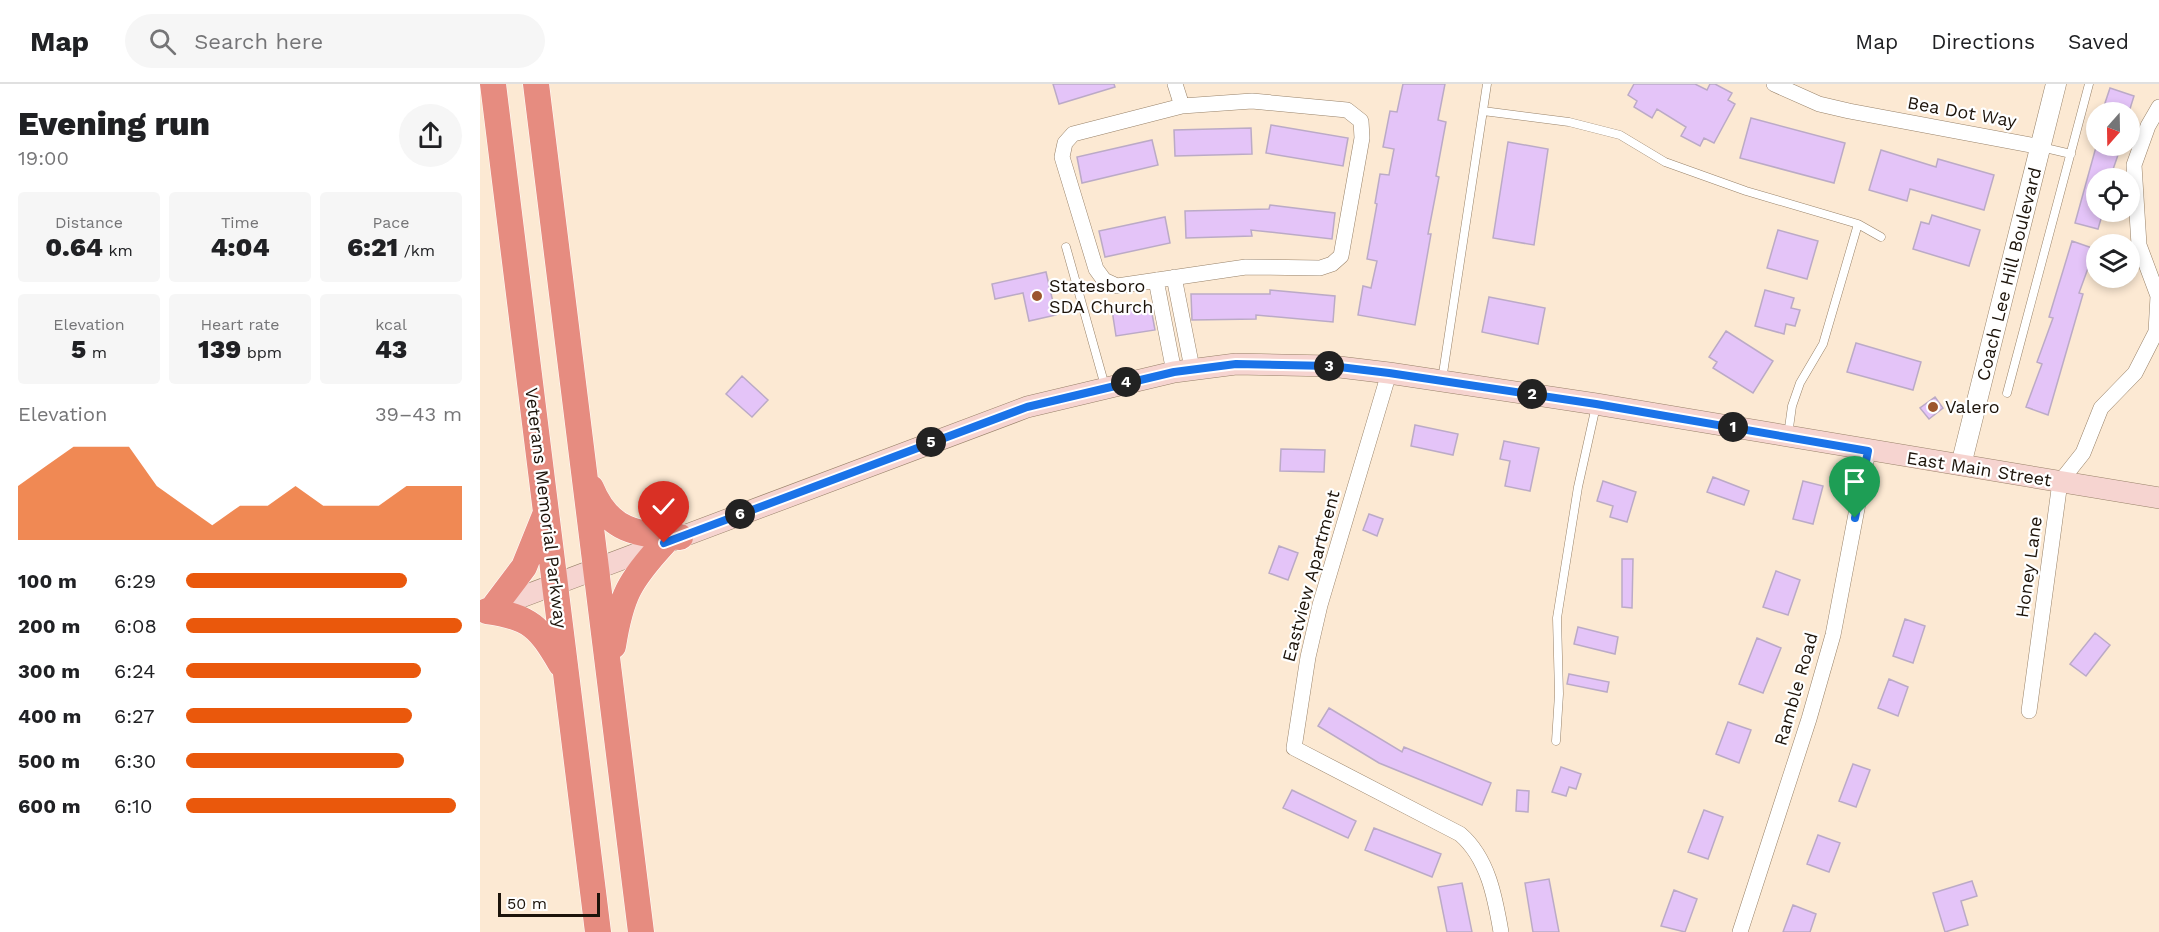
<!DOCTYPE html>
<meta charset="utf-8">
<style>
:root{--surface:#fff;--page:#f6f6f6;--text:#202124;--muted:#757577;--line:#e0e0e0;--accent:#ea580c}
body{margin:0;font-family:"Work Sans",sans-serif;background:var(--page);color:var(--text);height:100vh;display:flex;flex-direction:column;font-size:22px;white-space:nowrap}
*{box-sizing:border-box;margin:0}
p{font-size:20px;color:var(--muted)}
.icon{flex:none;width:33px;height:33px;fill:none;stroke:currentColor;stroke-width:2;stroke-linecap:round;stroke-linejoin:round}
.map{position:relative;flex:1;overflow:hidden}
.side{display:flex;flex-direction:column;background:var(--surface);width:480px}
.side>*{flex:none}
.needle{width:39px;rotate:200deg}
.controls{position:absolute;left:1606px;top:18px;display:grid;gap:12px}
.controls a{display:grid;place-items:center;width:54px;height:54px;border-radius:50%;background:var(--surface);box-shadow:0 3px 9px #0003;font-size:30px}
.scale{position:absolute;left:18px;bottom:15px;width:102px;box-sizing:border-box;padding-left:6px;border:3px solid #1c130a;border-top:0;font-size:16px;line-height:21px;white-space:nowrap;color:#1c130a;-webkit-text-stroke:4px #fff;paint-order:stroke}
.pin{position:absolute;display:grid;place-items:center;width:51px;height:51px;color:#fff;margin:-62px -26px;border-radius:50% 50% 50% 0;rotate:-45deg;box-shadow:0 0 6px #0007}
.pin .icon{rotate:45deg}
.km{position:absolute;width:30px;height:30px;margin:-15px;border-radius:50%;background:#222;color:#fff;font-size:16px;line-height:30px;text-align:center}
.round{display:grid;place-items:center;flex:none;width:63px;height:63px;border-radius:32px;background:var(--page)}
.head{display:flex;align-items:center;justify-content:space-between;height:102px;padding:0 18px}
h1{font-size:33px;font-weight:800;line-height:45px}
.metrics{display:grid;grid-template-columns:repeat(3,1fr);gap:9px;height:102px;padding:6px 18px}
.metrics div{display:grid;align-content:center;border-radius:6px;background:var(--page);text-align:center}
.metrics b{font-size:26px;font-weight:800}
.metrics small{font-size:16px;font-weight:400}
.metrics p{font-size:16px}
.chart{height:168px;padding:12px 18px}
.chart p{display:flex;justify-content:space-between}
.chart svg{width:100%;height:108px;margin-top:6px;fill:var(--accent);opacity:.7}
ul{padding:0 18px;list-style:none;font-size:20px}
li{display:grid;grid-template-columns:96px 72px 1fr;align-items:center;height:45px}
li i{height:15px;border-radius:8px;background:var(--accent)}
header{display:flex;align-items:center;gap:36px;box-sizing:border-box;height:84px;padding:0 30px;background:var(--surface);border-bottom:2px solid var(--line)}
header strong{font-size:28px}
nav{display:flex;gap:33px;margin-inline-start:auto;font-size:21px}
.search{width:420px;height:54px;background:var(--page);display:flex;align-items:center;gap:15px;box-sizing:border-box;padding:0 21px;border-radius:33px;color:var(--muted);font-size:22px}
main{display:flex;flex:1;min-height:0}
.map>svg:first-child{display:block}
</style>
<header>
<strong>Map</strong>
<div class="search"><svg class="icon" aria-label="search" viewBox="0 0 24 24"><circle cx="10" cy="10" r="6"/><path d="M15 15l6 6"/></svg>Search here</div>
<nav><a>Map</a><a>Directions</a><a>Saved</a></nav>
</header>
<main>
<section class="side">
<div class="head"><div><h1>Evening run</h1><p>19:00</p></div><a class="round"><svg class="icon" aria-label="share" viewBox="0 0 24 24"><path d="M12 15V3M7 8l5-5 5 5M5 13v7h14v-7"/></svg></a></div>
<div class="metrics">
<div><p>Distance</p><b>0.64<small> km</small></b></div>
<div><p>Time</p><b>4:04</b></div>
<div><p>Pace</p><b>6:21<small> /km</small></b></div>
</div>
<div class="metrics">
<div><p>Elevation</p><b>5<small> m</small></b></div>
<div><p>Heart rate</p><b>139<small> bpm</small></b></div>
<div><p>kcal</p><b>43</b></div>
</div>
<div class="chart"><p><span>Elevation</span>39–43 m</p>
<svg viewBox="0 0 160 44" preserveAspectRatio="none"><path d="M0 44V22L10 14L20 6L30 6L40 6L50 22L60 30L70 38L80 30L90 30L100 22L110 30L120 30L130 30L140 22L150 22L160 22V44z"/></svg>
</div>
<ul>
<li><b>100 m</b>6:29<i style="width:80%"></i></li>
<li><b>200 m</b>6:08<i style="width:100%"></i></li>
<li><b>300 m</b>6:24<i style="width:85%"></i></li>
<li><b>400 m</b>6:27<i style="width:82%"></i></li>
<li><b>500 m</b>6:30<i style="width:79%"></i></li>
<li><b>600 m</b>6:10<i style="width:98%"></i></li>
</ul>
</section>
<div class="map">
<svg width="1679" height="848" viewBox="0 0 1679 848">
<rect width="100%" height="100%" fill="#fce9d3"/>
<!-- building -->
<path fill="#e4c4f8" stroke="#bbaac6" stroke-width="1.5" d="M573,0H634L635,3L579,20Z
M923,0H965L958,36L966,38L956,92L959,93L948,150H951L935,241L878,231L883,202L891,204L897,177L887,175L897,120L895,119L900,90L909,91L914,65L903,63L910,27L917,28Z
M1154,0H1215L1227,6L1230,0H1235L1252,9L1248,16L1255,20L1234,59L1224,54L1220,62L1201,52L1206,43L1177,25L1172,34L1154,23L1157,17L1148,11Z
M1630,4L1654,12L1649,28H1622Z
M1271,34L1365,59L1354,99L1260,74Z
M791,41L868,54L863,82L786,69Z
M771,44L772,70L695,72L694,46Z
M672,56L678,81L602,99L597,73Z
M1028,58L1068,65L1054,161L1013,154Z
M1616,63L1638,71L1630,94H1617V128H1623L1618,145L1595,139Z
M1401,66L1456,83L1458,75L1514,91L1504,126L1430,105L1427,117L1389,106Z
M790,121L855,129L852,155L771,146L772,152L706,154L705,127L789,125Z
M1452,131L1500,146L1489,182L1433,165L1441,138L1449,140Z
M685,133L690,159L625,173L619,147Z
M1298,146L1338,157L1327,195L1287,184Z
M1592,157L1615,165L1599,209L1603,210L1568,331L1546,323L1562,280L1557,278L1573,234L1569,233Z
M566,188L576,231L549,237L543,209L515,215L512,200Z
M790,206L855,212L853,238L776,231V235L712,236L711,210H790Z
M1285,206L1314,214L1311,224L1320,226L1315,242L1306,240L1304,250L1275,242Z
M1009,213L1065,224L1058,260L1002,248Z
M670,219L675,246L636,252L632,226Z
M1246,247L1293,277L1273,309L1233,284L1237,278L1229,273Z
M1376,259L1441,278L1433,306L1367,288Z
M262,292L288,316L272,333L246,310Z
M1455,313L1463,324L1449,335L1440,324Z
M935,341L978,350L973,371L931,362Z
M1024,357L1059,364L1050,407L1025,402L1030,377L1020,375Z
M801,365L845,366L844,388L800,387Z
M1233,393L1269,407L1264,421L1227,408Z
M1123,397L1156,408L1147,438L1130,433L1133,422L1117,417Z
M1323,397L1343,402L1333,440L1313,435Z
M889,430L903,435L897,452L883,446Z
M799,462L818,469L808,496L789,489Z
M1142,475H1153L1152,524L1142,523Z
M1296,487L1320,496L1308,531L1283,523Z
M1425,535L1445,542L1433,579L1413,572Z
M1098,543L1138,553L1135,570L1094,560Z
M1615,549L1630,561L1606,592L1590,580Z
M1277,554L1301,564L1283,609L1259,600Z
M1089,590L1129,598L1127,608L1087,600Z
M1409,595L1428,603L1418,632L1398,624Z
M849,624L922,668L924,663L1011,699L1002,721L899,679L838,642Z
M1248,638L1271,646L1259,679L1236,670Z
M1373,680L1390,686L1376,723L1359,717Z
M1081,683L1101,690L1096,705L1089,703L1086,712L1072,708Z
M812,706L876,737L868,754L803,724Z
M1037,706L1049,707L1048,728L1036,727Z
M1224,726L1243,733L1228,775L1208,768Z
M894,744L961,770L952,793L885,766Z
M1338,751L1360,759L1349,788L1327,780Z
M1069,795L1079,848H1053L1045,799Z
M1492,797L1497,812L1481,817L1488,841L1465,848L1453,809Z
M982,799L992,848H967L958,803Z
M1194,806L1217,815L1205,848L1181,842Z
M1313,821L1336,830L1330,848H1303Z"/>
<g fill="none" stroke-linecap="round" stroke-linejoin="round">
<!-- service casing -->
<g stroke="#988269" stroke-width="9">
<path id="service" d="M1003,27L1089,38L1140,51L1185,78L1266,107L1378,140L1401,153
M1561,63L1591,70
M586,163L625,302
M962,296L1007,0
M1527,309L1609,0
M1308,351L1312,322L1320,299L1343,260L1378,140
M1076,657L1079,610L1077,534L1098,403L1116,322"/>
</g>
<!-- minor casing -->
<g stroke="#988269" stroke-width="16">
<path id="minor" d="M695,0L702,22
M1294,0L1339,20L1369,27L1561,63
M772,17L867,26L881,37L882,54L861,172L852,180L840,184L766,183L637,202L624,196L616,185L582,73L585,59L593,50L702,22Z
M694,193L712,284
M676,196L694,288
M909,289L840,521L828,573L814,664L980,750C1008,774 1015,813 1021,848
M1549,627L1580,398L1603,369L1621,324L1655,289L1676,248L1678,212L1659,161L1654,81L1668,42L1679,23
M1260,848L1329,635L1353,551L1388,367"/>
</g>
<!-- tertiary casing -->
<g stroke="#988269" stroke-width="21">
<path id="tertiary" d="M1481,381L1576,0"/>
</g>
<!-- secondary casing -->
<g stroke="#988269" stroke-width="22">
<path id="secondary" d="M7,526L547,323L694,288L756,280L851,282L909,289L1116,320L1679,414"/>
</g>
<!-- trunk casing -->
<g stroke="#fff" stroke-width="27">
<path id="trunk" d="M13,0L118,848
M56,0L161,848
M111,404C129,448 156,450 200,453
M13,524L44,483L65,431
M7,527C51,533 59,543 81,580
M133,562C141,512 149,497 184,459"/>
</g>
<!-- service -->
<use href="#service" stroke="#fff" stroke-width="8"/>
<!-- minor -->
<use href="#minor" stroke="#fff" stroke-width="15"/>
<!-- tertiary -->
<use href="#tertiary" stroke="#fff" stroke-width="20"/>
<!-- secondary -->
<use href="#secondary" stroke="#f6d4d0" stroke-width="21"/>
<!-- trunk -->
<use href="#trunk" stroke="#e68c80" stroke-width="26"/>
</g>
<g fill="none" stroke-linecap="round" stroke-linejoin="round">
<!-- route casing -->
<g stroke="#fff" stroke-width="12">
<path id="route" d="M184,459L547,323L694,288L756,280L851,282L909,289L1116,320L1388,367L1375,434"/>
</g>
<!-- route -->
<use href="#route" stroke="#1a73e8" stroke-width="8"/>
</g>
<!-- markers -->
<g fill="#9c552d" stroke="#fff" stroke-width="2">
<circle cx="557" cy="212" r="6"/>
<circle cx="1453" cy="323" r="6"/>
</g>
<g text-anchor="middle" stroke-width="4.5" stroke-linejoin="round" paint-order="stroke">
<!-- street labels -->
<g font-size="18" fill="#1c130a" stroke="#fff">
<text transform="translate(1482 28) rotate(10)" y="6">Bea Dot Way</text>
<text transform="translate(1529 190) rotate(-76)" y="6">Coach Lee Hill Boulevard</text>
<text transform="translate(1499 385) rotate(9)" y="6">East Main Street</text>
<text transform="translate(66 424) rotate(83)" y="6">Veterans Memorial Parkway</text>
<text transform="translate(1549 483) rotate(-82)" y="6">Honey Lane</text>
<text transform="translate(831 492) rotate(-75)" y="6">Eastview Apartment</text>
<text transform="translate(1316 605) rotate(-74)" y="6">Ramble Road</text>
</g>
<!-- poi labels -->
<g font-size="18" fill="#1c130a" stroke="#fff" text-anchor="start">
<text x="569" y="208">Statesboro<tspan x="569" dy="21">SDA Church</tspan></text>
<text x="1465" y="329">Valero</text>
</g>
</g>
</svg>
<div class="controls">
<a><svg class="needle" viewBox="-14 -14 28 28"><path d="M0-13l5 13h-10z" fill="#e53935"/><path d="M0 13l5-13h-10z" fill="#757577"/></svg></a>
<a><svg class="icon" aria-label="locate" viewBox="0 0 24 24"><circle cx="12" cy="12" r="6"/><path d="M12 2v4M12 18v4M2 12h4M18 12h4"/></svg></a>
<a><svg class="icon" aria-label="layers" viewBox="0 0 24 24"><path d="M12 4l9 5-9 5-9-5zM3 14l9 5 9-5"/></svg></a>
</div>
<div class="scale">50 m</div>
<div class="pin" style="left:1375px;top:434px;background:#1e9e55"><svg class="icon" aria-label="arrive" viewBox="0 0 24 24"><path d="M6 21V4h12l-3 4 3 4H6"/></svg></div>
<div class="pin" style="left:184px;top:459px;background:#d93025"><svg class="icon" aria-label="check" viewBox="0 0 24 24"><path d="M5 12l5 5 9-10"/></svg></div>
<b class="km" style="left:1253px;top:343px">1</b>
<b class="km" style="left:1052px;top:310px">2</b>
<b class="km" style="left:849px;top:282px">3</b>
<b class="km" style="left:646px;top:298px">4</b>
<b class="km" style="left:451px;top:358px">5</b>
<b class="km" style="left:260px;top:430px">6</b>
</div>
</main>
